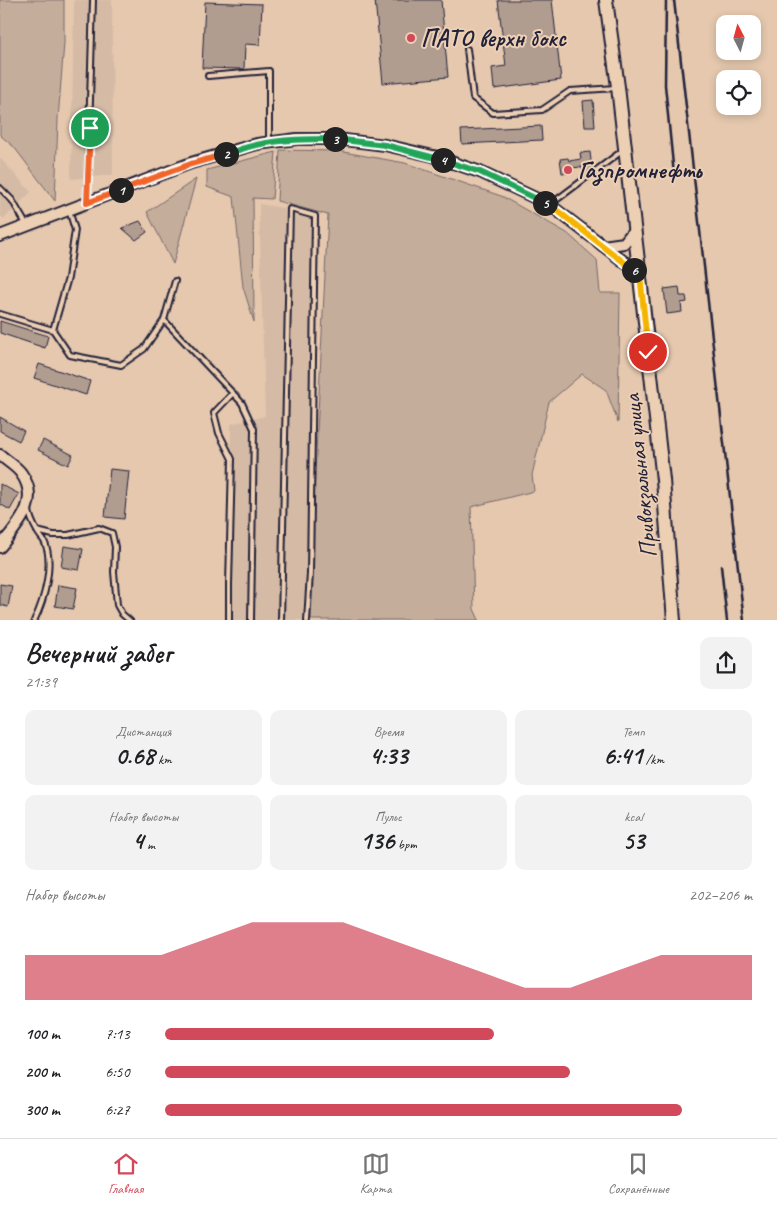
<!DOCTYPE html>
<html lang="ru">
<meta charset="utf-8">
<style>
:root{--surface:#fff;--page:#f2f2f2;--text:#202124;--muted:#757577;--line:#e0e0e0;--accent:#d1495b}
body{margin:0;font-family:Caveat,sans-serif;background:var(--page);color:var(--text);height:100vh;display:flex;flex-direction:column;font-size:19px;white-space:nowrap}
*{box-sizing:border-box;margin:0}
p{font-size:16px;color:var(--muted)}
.icon{flex:none;width:28px;height:28px;fill:none;stroke:currentColor;stroke-width:2;stroke-linecap:round;stroke-linejoin:round}
.map{position:relative;height:620px;overflow:hidden}
.sheet{display:flex;flex-direction:column;background:var(--surface);flex:1}
.sheet>*{flex:none}
.needle{width:32px;rotate:354deg}
.fabs{position:absolute;left:716px;top:15px;display:grid;gap:10px}
.fabs a{display:grid;place-items:center;width:45px;height:45px;border-radius:10px;background:var(--surface);box-shadow:0 2px 8px #0003;font-size:25px}
.pin{position:absolute;display:grid;place-items:center;width:42px;height:42px;color:#fff;margin:-21px;border:2px solid #fff;border-radius:50%;box-shadow:0 1px 5px #0007}
.km{position:absolute;width:25px;height:25px;margin:-12px;border-radius:50%;background:#222;color:#fff;font-size:14px;line-height:25px;text-align:center}
.round{display:grid;place-items:center;flex:none;width:52px;height:52px;border-radius:10px;background:var(--page)}
.summary{display:flex;align-items:center;justify-content:space-between;height:85px;padding:0 25px}
h1{font-size:28px;font-weight:600;line-height:38px}
.stats{display:grid;grid-template-columns:repeat(3,1fr);gap:8px;height:85px;padding:5px 25px}
.stats div{display:grid;align-content:center;border-radius:10px;background:var(--page);text-align:center}
.stats b{font-size:25px;font-weight:600}
.stats small{font-size:14px;font-weight:400}
.stats p{font-size:14px}
.chart{height:140px;padding:10px 25px}
.chart p{display:flex;justify-content:space-between}
.chart svg{width:100%;height:90px;margin-top:5px;fill:var(--accent);opacity:.7}
ul{padding:0 25px;list-style:none;font-size:16px}
li{display:grid;grid-template-columns:80px 60px 1fr;align-items:center;height:38px}
li i{height:12px;border-radius:6px;background:var(--accent)}
.tab-bar{display:flex;justify-content:space-around;align-items:center;height:70px;border-top:1px solid var(--line);background:var(--surface);font-size:14px;color:var(--muted)}
.tab-bar a{display:grid;justify-items:center;gap:2px}
.tab-bar .on{color:var(--accent)}
.map>svg:first-child{display:block}
</style>
<div class="map">
<svg width="777" height="621" viewBox="0 0 777 621">
<rect width="100%" height="100%" fill="#e5c8ae"/>
<filter id="ink" filterUnits="userSpaceOnUse"><feTurbulence type="fractalNoise" baseFrequency=".02" numOctaves="2"/><feDisplacementMap in="SourceGraphic" scale="10" xChannelSelector="R" yChannelSelector="G"/><feConvolveMatrix kernelMatrix="1 2 1 2 8 2 1 2 1" color-interpolation-filters="sRGB"/></filter>
<g filter="url(#ink)">
<!-- built -->
<path fill="#d5bba5" d="M74,0H112L113,175L71,179Z
M0,158L31,192L4,219L0,215Z
M259,204L311,213L306,620L228,621L231,424L265,416Z"/>
<!-- green -->
<path fill="#c5ad9b" stroke="#74686b" d="M0,0H64V43L58,119L55,201L14,147L0,135Z
M280,150L338,151L405,163L501,196L567,233L597,260L600,293H620L618,422L606,390L582,374L549,402L532,475L534,491L471,507L474,609L479,620H311L310,573L328,215L277,201Z
M276,152L272,199L253,198L254,322L243,287L234,197L207,187V170Z
M196,179L173,264L147,212Z"/>
<!-- building -->
<path fill="#b19c90" stroke="#22223b" d="M375,0H441L448,77L383,83Z
M498,0H552L561,80L494,89L492,68L506,66Z
M205,2L262,4L260,45L245,44L244,69L202,68Z
M593,100L595,127H585L583,101Z
M541,126L542,140L462,144L461,130Z
M590,152L592,169L586,173H583L582,167L570,168V173H562L560,159L568,158L569,161L581,159L580,153Z
M140,221L147,232L136,240L122,228Z
M679,287L680,296H686L687,302L681,303L682,312L667,314L664,289Z
M0,321L48,336L45,348L0,333Z
M39,364L90,381L86,395L34,378Z
M0,417L24,431L19,441L0,431Z
M43,440L73,455L68,465L38,450Z
M110,469L129,471L124,519L105,517Z
M0,484L19,494L10,510L0,504Z
M64,546L83,549L79,570L61,567Z
M0,584L12,586L8,607L0,605Z
M58,585L77,588L73,609L55,606Z"/>
<g fill="none" stroke-linecap="round" stroke-linejoin="round">
<!-- service casing -->
<g stroke="#22223b" stroke-width="8">
<path id="service" d="M467,49L473,98L493,113L542,110L570,91L616,88
M208,76L269,71V141
M0,188L12,200L26,224
M87,200L93,0
M551,204L622,151
M0,314L53,330L68,278L75,230L69,210
M164,320L242,403L254,429L251,621
M53,330L70,355L121,365L144,349L164,320L175,281
M29,510C30,518 33,524 37,531C39,535 42,538 44,541C55,562 44,601 34,621
M37,531L53,535H68L99,528L112,533L115,547L114,572L117,605L122,614L130,621
M229,621V585L232,459L219,433L214,413L233,393
M281,621L290,209L315,216L310,573L307,621"/>
</g>
<!-- tertiary casing -->
<g stroke="#22223b" stroke-width="14">
<path id="tertiary" d="M0,236L191,163L257,144L297,139H337L385,145L433,156L480,172L550,205L640,274
M603,246L624,243L635,229
M0,455C7,461 17,467 21,473C42,502 17,525 0,547"/>
</g>
<!-- primary casing -->
<g stroke="#22223b" stroke-width="16">
<path id="primary" d="M606,0L618,87L641,287L663,480L674,621"/>
</g>
<!-- service -->
<use href="#service" stroke="#edcfb3" stroke-width="4"/>
<!-- tertiary -->
<use href="#tertiary" stroke="#edcfb3" stroke-width="10"/>
<!-- primary -->
<use href="#primary" stroke="#edcfb3" stroke-width="12"/>
<!-- rail -->
<path stroke="#22223b" stroke-width="2.5" d="M666,0L665,85L674,175
M674,0L744,621
M721,566L727,621"/>
</g>
</g>
<g fill="none" stroke-linecap="round" stroke-linejoin="round" filter="url(#ink)">
<!-- split-1 casing -->
<g stroke="#fff" stroke-width="10">
<path id="split-1" d="M90,128L87,203L121,190"/>
</g>
<!-- split-2 casing -->
<g stroke="#fff" stroke-width="10">
<path id="split-2" d="M121,190L191,164L226,154"/>
</g>
<!-- split-3 casing -->
<g stroke="#fff" stroke-width="10">
<path id="split-3" d="M226,154C236,151 246,147 256,145C282,139 309,139 335,139"/>
</g>
<!-- split-4 casing -->
<g stroke="#fff" stroke-width="10">
<path id="split-4" d="M335,139L385,145L443,160"/>
</g>
<!-- split-5 casing -->
<g stroke="#fff" stroke-width="10">
<path id="split-5" d="M443,160L480,172L545,203"/>
</g>
<!-- split-6 casing -->
<g stroke="#fff" stroke-width="10">
<path id="split-6" d="M545,203L550,205L634,270"/>
</g>
<!-- split-7 casing -->
<g stroke="#fff" stroke-width="10">
<path id="split-7" d="M634,270L640,274L648,352"/>
</g>
<!-- split-1 -->
<use href="#split-1" stroke="#f0652b" stroke-width="6"/>
<!-- split-2 -->
<use href="#split-2" stroke="#f0652b" stroke-width="6"/>
<!-- split-3 -->
<use href="#split-3" stroke="#22a559" stroke-width="6"/>
<!-- split-4 -->
<use href="#split-4" stroke="#22a559" stroke-width="6"/>
<!-- split-5 -->
<use href="#split-5" stroke="#22a559" stroke-width="6"/>
<!-- split-6 -->
<use href="#split-6" stroke="#f5b400" stroke-width="6"/>
<!-- split-7 -->
<use href="#split-7" stroke="#f5b400" stroke-width="6"/>
</g>
<!-- markers -->
<g fill="#d1495b" stroke="#edcfb3" stroke-width="2">
<circle cx="411" cy="38" r="5"/>
<circle cx="568" cy="170" r="5"/>
</g>
<g text-anchor="middle" stroke-width="4" stroke-linejoin="round" paint-order="stroke">
<!-- poi labels -->
<g font-size="24" font-weight="bold" fill="#22223b" stroke="#edcfb3" text-anchor="start">
<text x="421" y="46">ПАТО верхн бокс</text>
<text x="578" y="178">Газпромнефть</text>
</g>
<!-- street labels -->
<g font-size="24" fill="#22223b" stroke="#edcfb3">
<text transform="translate(640 476) rotate(-96)" y="8">Привокзальная улица</text>
</g>
</g>
</svg>
<div class="fabs">
<a><svg class="needle" viewBox="-14 -14 28 28"><path d="M0-13l5 13h-10z" fill="#e53935"/><path d="M0 13l5-13h-10z" fill="#757577"/></svg></a>
<a><svg class="icon" aria-label="locate" viewBox="0 0 24 24"><circle cx="12" cy="12" r="6"/><path d="M12 2v4M12 18v4M2 12h4M18 12h4"/></svg></a>
</div>
<div class="pin" style="left:90px;top:128px;background:#1e9e55"><svg class="icon" aria-label="arrive" viewBox="0 0 24 24"><path d="M6 21V4h12l-3 4 3 4H6"/></svg></div>
<div class="pin" style="left:648px;top:352px;background:#d93025"><svg class="icon" aria-label="check" viewBox="0 0 24 24"><path d="M5 12l5 5 9-10"/></svg></div>
<b class="km" style="left:121px;top:190px">1</b>
<b class="km" style="left:226px;top:154px">2</b>
<b class="km" style="left:335px;top:139px">3</b>
<b class="km" style="left:443px;top:160px">4</b>
<b class="km" style="left:545px;top:203px">5</b>
<b class="km" style="left:634px;top:270px">6</b>
</div>
<section class="sheet">
<div class="summary"><div><h1>Вечерний забег</h1><p>21:39</p></div><a class="round"><svg class="icon" aria-label="share" viewBox="0 0 24 24"><path d="M12 15V3M7 8l5-5 5 5M5 13v7h14v-7"/></svg></a></div>
<div class="stats">
<div><p>Дистанция</p><b>0.68<small> km</small></b></div>
<div><p>Время</p><b>4:33</b></div>
<div><p>Темп</p><b>6:41<small> /km</small></b></div>
</div>
<div class="stats">
<div><p>Набор высоты</p><b>4<small> m</small></b></div>
<div><p>Пульс</p><b>136<small> bpm</small></b></div>
<div><p>kcal</p><b>53</b></div>
</div>
<div class="chart"><p><span>Набор высоты</span>202–206 m</p>
<svg viewBox="0 0 160 44" preserveAspectRatio="none"><path d="M0 44V22L10 22L20 22L30 22L40 14L50 6L60 6L70 6L80 14L90 22L100 30L110 38L120 38L130 30L140 22L150 22L160 22V44z"/></svg>
</div>
<ul>
<li><b>100 m</b>7:13<i style="width:56%"></i></li>
<li><b>200 m</b>6:50<i style="width:69%"></i></li>
<li><b>300 m</b>6:27<i style="width:88%"></i></li>
</ul>
</section>
<nav class="tab-bar">
<a class="on"><svg class="icon" aria-label="home" viewBox="0 0 24 24"><path d="M3 11l9-7 9 7M6 9v11h12V9"/></svg>Главная</a>
<a><svg class="icon" aria-label="map" viewBox="0 0 24 24"><path d="M3 6l6-2 6 2 6-2v14l-6 2-6-2-6 2zM9 4v14M15 6v14"/></svg>Карта</a>
<a><svg class="icon" aria-label="saved" viewBox="0 0 24 24"><path d="M7 4h10v16l-5-4-5 4z"/></svg>Сохранённые</a>
</nav>
